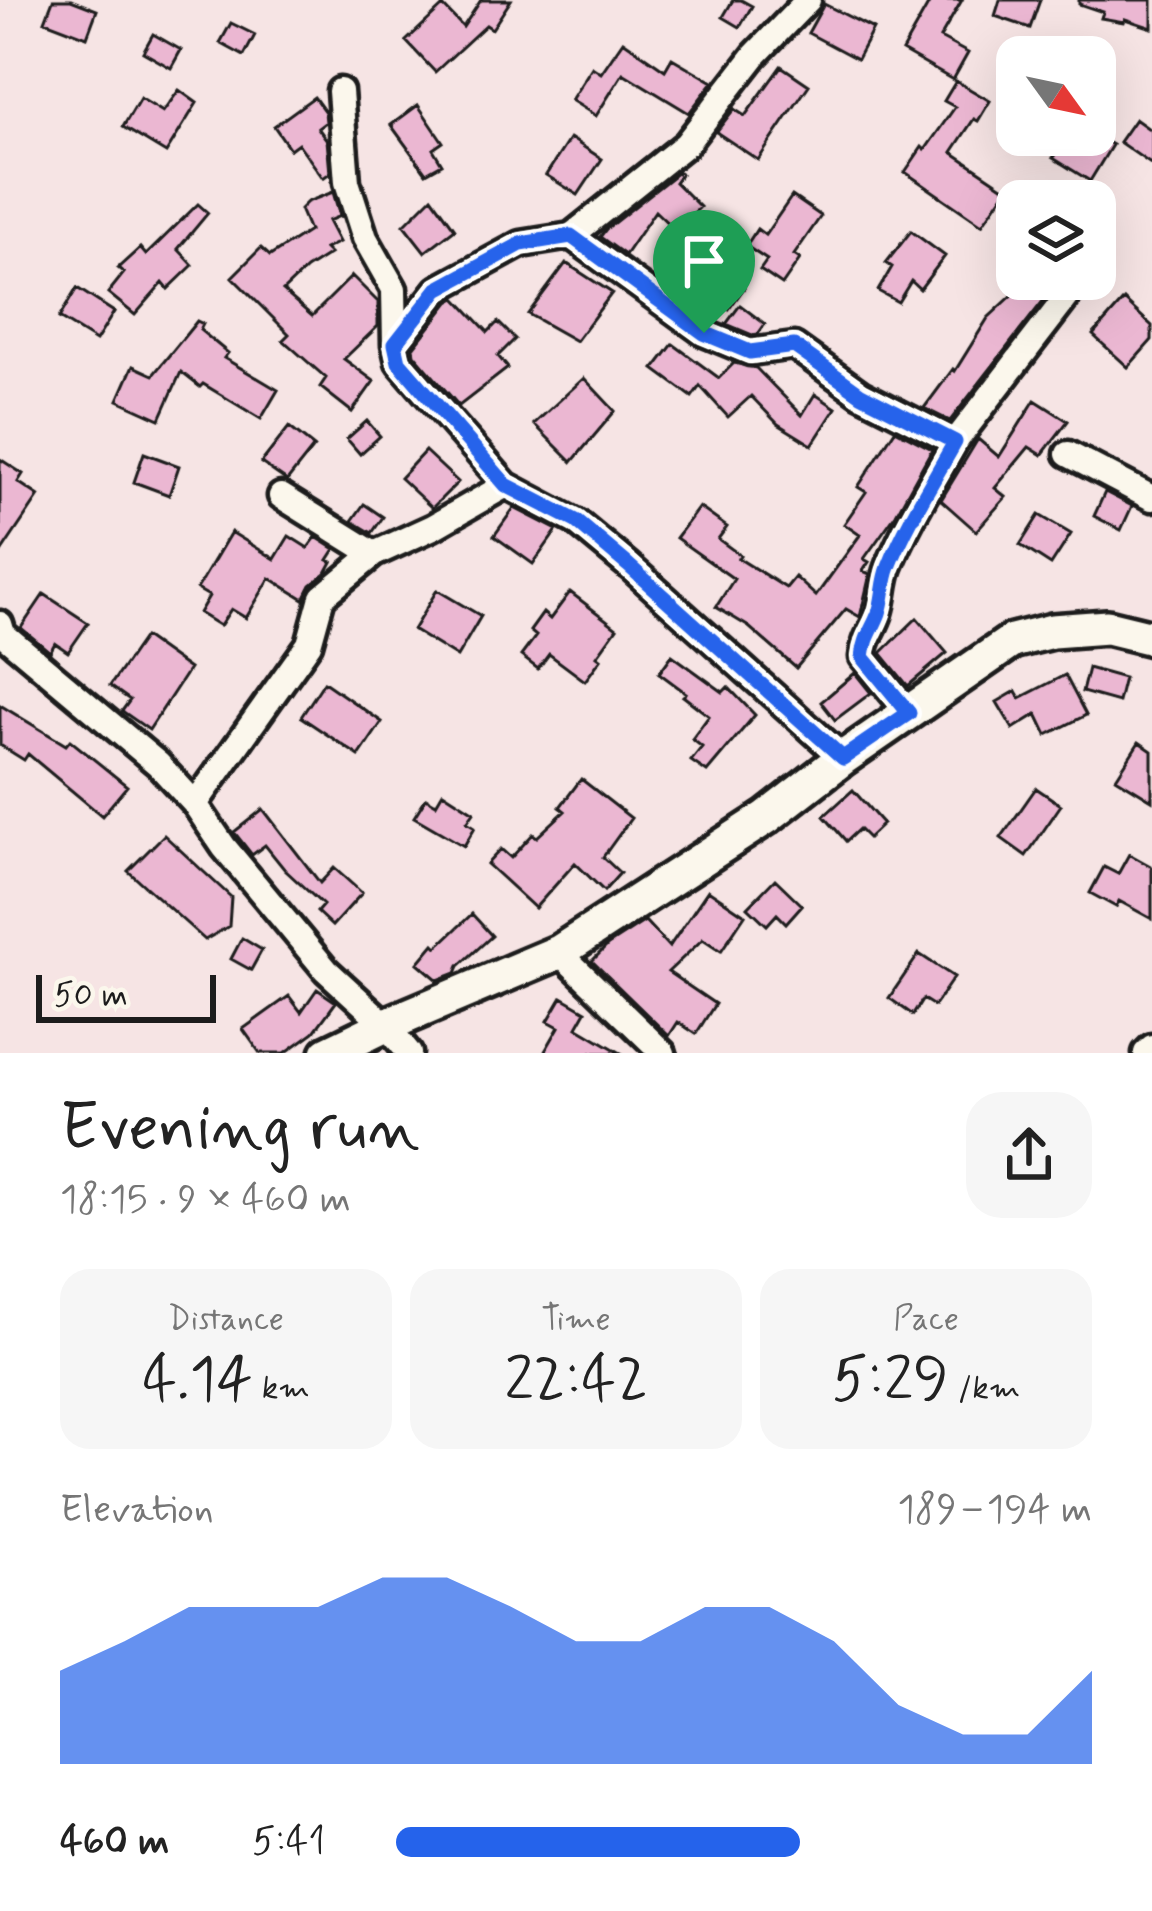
<!DOCTYPE html>
<meta charset="utf-8">
<style>
:root{--surface:#fff;--page:#f6f6f6;--text:#222;--muted:#767676;--accent:#2563eb}
body{margin:0;font-family:Mynerve,sans-serif;background:var(--page);color:var(--text);height:100vh;display:flex;flex-direction:column;font-size:45px;white-space:nowrap}
*{box-sizing:border-box;margin:0}
p{font-size:39px;color:var(--muted)}
.icon{flex:none;width:66px;height:66px;fill:none;stroke:currentColor;stroke-width:2;stroke-linecap:round;stroke-linejoin:round}
.map{position:relative;height:1053px;overflow:hidden}
.sheet{display:flex;flex-direction:column;background:var(--surface);flex:1}
.sheet>*{flex:none}
.needle{width:78px;rotate:123deg}
.controls{position:absolute;left:996px;top:36px;display:grid;gap:24px}
.controls a{display:grid;place-items:center;width:120px;height:120px;border-radius:24px;background:var(--surface);box-shadow:0 12px 48px #0002;font-size:60px}
.scale{position:absolute;left:36px;bottom:30px;width:180px;box-sizing:border-box;padding-left:12px;border:6px solid #1c1c1c;border-top:0;font-size:33px;line-height:42px;white-space:nowrap;color:#1c1c1c;-webkit-text-stroke:9px #fbf7ec;paint-order:stroke}
.pin{position:absolute;display:grid;place-items:center;width:102px;height:102px;color:#fff;margin:-123px -51px;border-radius:50% 50% 50% 0;rotate:-45deg;box-shadow:0 0 12px #0007}
.pin .icon{rotate:45deg}
.round{display:grid;place-items:center;flex:none;width:126px;height:126px;border-radius:36px;background:var(--page)}
.summary{display:flex;align-items:center;justify-content:space-between;height:204px;padding:0 60px}
h1{font-size:66px;font-weight:600;line-height:90px}
.stats{display:grid;grid-template-columns:repeat(3,1fr);gap:18px;height:204px;padding:12px 60px}
.stats div{display:grid;align-content:center;border-radius:30px;background:var(--page);text-align:center}
.stats b{font-size:60px;font-weight:600}
.stats small{font-size:33px;font-weight:400}
.stats p{font-size:33px}
.chart{height:336px;padding:24px 60px}
.chart p{display:flex;justify-content:space-between}
.chart svg{width:100%;height:216px;margin-top:12px;fill:var(--accent);opacity:.7}
ul{padding:0 60px;list-style:none;font-size:39px}
li{display:grid;grid-template-columns:192px 144px 1fr;align-items:center;height:90px}
li i{height:30px;border-radius:15px;background:var(--accent)}
.map>svg:first-child{display:block}
</style>
<div class="map">
<svg width="1152" height="1053" viewBox="0 0 1152 1053">
<rect width="100%" height="100%" fill="#f6e4e4"/>
<filter id="ink" filterUnits="userSpaceOnUse"><feTurbulence type="fractalNoise" baseFrequency=".00833" numOctaves="2"/><feDisplacementMap in="SourceGraphic" scale="24" xChannelSelector="R" yChannelSelector="G"/><feConvolveMatrix kernelMatrix="1 2 1 2 8 2 1 2 1" color-interpolation-filters="sRGB"/></filter>
<g filter="url(#ink)">
<!-- building -->
<path fill="#ebb7d2" stroke="#1c1c1c" stroke-width="3" d="M53,0H71L97,10L87,37L45,21Z
M481,0H511L492,29L486,25L435,72L406,41L443,6L463,27Z
M733,0H741L752,6L740,27L723,17Z
M931,0H962L940,38L968,53L953,80L902,51Z
M1000,0H1040L1030,28L995,16Z
M1079,0H1152V28L1125,19L1124,22L1101,18L1103,12L1079,4Z
M824,4L873,29L857,59L808,33Z
M231,23L255,35L244,56L220,43Z
M153,34L181,50L171,68L143,52Z
M623,41L665,70L672,58L713,82L689,113L623,73L596,116L571,100L592,67L601,73Z
M781,66L809,85L758,160L716,132L734,109L745,116Z
M956,81L990,101L978,121L974,119L952,152L1007,189L982,225L905,172L922,147L925,150L955,107L944,101Z
M179,90L197,103L166,153L123,127L140,98L163,112Z
M314,97L325,112L326,122L318,128L327,140L330,173L323,178L298,143L290,149L274,126Z
M418,105L443,142L433,149L442,164L426,173L391,125Z
M1135,119L1152,131V165L1119,142Z
M1027,135H1069L1085,144L1090,135H1095L1112,145L1090,181L1053,158L1055,156Z
M570,138L602,159L578,195L546,175Z
M678,172L681,174L675,182L700,207L676,231L655,211L625,255L600,237L606,229Z
M333,192L340,216L328,221L339,242L325,249L330,254L306,269L283,291L312,316L352,276L378,302V326L344,359L374,381L352,412L320,387L326,378L283,340L289,334L232,277L261,248L270,256L309,231L300,209L307,202Z
M792,196L821,216L794,255L800,259L782,285L760,270L767,260L746,246L757,229L765,235Z
M432,197L455,229L425,252L404,225Z
M198,204L208,213L178,249L193,265L168,289L163,283L135,315L108,293L124,273L118,268L140,248L146,255Z
M911,231L945,256L920,289L911,281L898,302L878,291L892,267L886,263Z
M689,243L712,259L709,263L744,288L729,309L672,268Z
M566,263L612,293L576,341L528,314Z
M1030,279H1045L1054,287L950,421L924,408L953,369L955,371L988,318Z
M77,288L114,312L96,341L59,318Z
M456,298L488,332L498,322L515,339L498,356L508,368L459,406L414,354L413,348L449,302Z
M1124,300L1152,326V340L1128,367L1093,335Z
M740,305L765,324L758,334L752,335L726,324Z
M197,321L203,324L200,330L228,353L224,358L278,390L261,419L203,384L200,387L181,372L160,419L118,400L133,366L153,375Z
M673,344L719,378L734,363L756,368L802,415L815,394L836,408L812,445L778,424L751,396L728,417L700,386L692,397L654,369Z
M584,378L615,411L572,462L534,424Z
M1035,400L1068,421L1042,455L1029,447L995,488L1006,497L976,531L941,500L978,439L999,457Z
M367,421L380,436L360,454L347,439Z
M289,427L314,447L287,481L261,463Z
M895,430L932,449L896,514L864,559L869,562L863,571L870,574L860,617L846,609L796,668L749,627L716,607L734,579L676,538L699,507L727,527L718,539L740,555L738,558L786,588L795,577L816,596L860,535L844,524L866,492L858,487Z
M425,451L458,482L432,508L400,478Z
M144,453L179,466L169,495L134,482Z
M0,459L23,474L18,482L39,496L0,554Z
M1105,492L1132,506L1121,530L1094,516Z
M364,504L383,517L372,533L352,521Z
M514,508L557,530L533,564L494,536Z
M1039,515L1071,534L1051,565L1020,545Z
M231,532L275,559L289,536L308,548L316,537L335,549L328,560L332,562L326,573L311,585L304,599L270,578L246,618L231,609L220,626L199,613L209,596L197,589Z
M437,590L481,616L457,657L413,630Z
M570,592L617,628L597,656L601,659L585,681L549,654L538,669L521,656L536,636L530,631L543,613L550,619Z
M44,594L88,623L68,652L55,643L50,652L21,628Z
M917,618L947,653L908,686L881,653Z
M144,637L189,669L149,730L122,711L130,700L110,686Z
M672,655L723,692L728,687L755,715L707,772L691,761L702,747L692,739L709,716L683,696L686,693L659,673Z
M1088,668L1124,678L1118,702L1082,692Z
M855,673L871,693L835,720L821,702Z
M1065,675L1086,715L1047,735L1037,714L1013,729L997,702L1016,691L1020,698Z
M324,682L382,722L359,756L301,717Z
M0,705L66,745L70,740L127,786L102,816L28,754L24,760L0,745Z
M1139,742L1152,751V800L1116,778Z
M581,779L631,818L603,857L620,873L604,891L575,863L535,908L487,864L501,849L511,858L533,834L537,837L565,811L560,807Z
M1036,788L1061,805L1026,856L1001,838Z
M853,790L883,824L868,838L859,829L846,841L824,816Z
M443,792L474,812L467,822L475,827L464,846L414,817L426,798L436,804Z
M263,809L320,883L334,868L362,893L332,926L317,912L323,905L285,870L265,845L252,855L234,832Z
M164,835L231,897L229,926L205,940L128,871Z
M1129,854L1152,867V919L1119,901L1116,907L1090,893L1104,867L1118,874Z
M775,879L802,905L786,923L777,914L767,925L748,907Z
M708,890L745,915L721,951L703,939L668,972L715,1004L696,1034L678,1022L669,1036L592,961L608,945L645,921L669,947Z
M472,914L492,936L459,966L456,973L438,980L418,963L434,944L437,947Z
M242,938L262,950L251,970L231,959Z
M919,954L954,977L934,1006L923,999L913,1015L889,998Z
M317,989L336,1002L314,1032L285,1053H260L243,1029L289,996L301,1012Z
M562,997L586,1011L577,1027L621,1053H544L559,1027L548,1021Z"/>
<g fill="none" stroke-linecap="round" stroke-linejoin="round">
<!-- street casing -->
<g stroke="#1c1c1c" stroke-width="33">
<path id="street" d="M340,91L347,182L365,238L394,289L395,344L399,362L506,485L576,522L628,565L843,758
M571,236L686,144L755,55L808,0
M395,344L438,289L521,244L571,236L704,333L750,352L794,346L861,394L955,442C932,483 906,524 889,567C883,582 884,598 879,613C873,631 865,637 863,657L909,713
M955,442L1076,285
M1068,454L1152,498
M281,496L374,554L433,527L506,485
M0,624L3,634L158,764L195,804L224,847L326,970L386,1025L409,1053
M195,804L309,644L322,597L374,554
M559,952L663,1053
M1146,1053L1152,1047"/>
</g>
<!-- secondary casing -->
<g stroke="#1c1c1c" stroke-width="42">
<path id="secondary" d="M328,1053L386,1025L559,952L767,817L843,758L1012,641L1052,631L1107,627L1152,638"/>
</g>
<!-- street -->
<use href="#street" stroke="#fbf7ec" stroke-width="24"/>
<!-- secondary -->
<use href="#secondary" stroke="#fbf7ec" stroke-width="33"/>
</g>
</g>
<g fill="none" stroke-linecap="round" stroke-linejoin="round" filter="url(#ink)">
<!-- route casing -->
<g stroke="#fff" stroke-width="24">
<path id="route" d="M571,236L704,333L750,352L794,346L861,394L955,442C932,483 906,524 889,567C883,582 884,598 879,613C872,631 865,637 863,657L909,713L843,758L628,565L576,521L506,485L399,362L395,344L438,289L521,244Z"/>
</g>
<!-- route -->
<use href="#route" stroke="#2563eb" stroke-width="15"/>
</g>
</svg>
<div class="controls">
<a><svg class="needle" viewBox="-14 -14 28 28"><path d="M0-13l5 13h-10z" fill="#e53935"/><path d="M0 13l5-13h-10z" fill="#767676"/></svg></a>
<a><svg class="icon" aria-label="layers" viewBox="0 0 24 24"><path d="M12 4l9 5-9 5-9-5zM3 14l9 5 9-5"/></svg></a>
</div>
<div class="scale">50 m</div>
<div class="pin" style="left:704px;top:333px;background:#1e9e55"><svg class="icon" aria-label="arrive" viewBox="0 0 24 24"><path d="M6 21V4h12l-3 4 3 4H6"/></svg></div>
</div>
<section class="sheet">
<div class="summary"><div><h1>Evening run</h1><p>18:15 · 9 × 460 m</p></div><a class="round"><svg class="icon" aria-label="share" viewBox="0 0 24 24"><path d="M12 15V3M7 8l5-5 5 5M5 13v7h14v-7"/></svg></a></div>
<div class="stats">
<div><p>Distance</p><b>4.14<small> km</small></b></div>
<div><p>Time</p><b>22:42</b></div>
<div><p>Pace</p><b>5:29<small> /km</small></b></div>
</div>
<div class="chart"><p><span>Elevation</span>189–194 m</p>
<svg viewBox="0 0 160 44" preserveAspectRatio="none"><path d="M0 44V25L10 19L20 12L30 12L40 12L50 6L60 6L70 12L80 19L90 19L100 12L110 12L120 19L130 32L140 38L150 38L160 25V44z"/></svg>
</div>
<ul>
<li><b>460 m</b>5:41<i style="width:58%"></i></li>
</ul>
</section>
